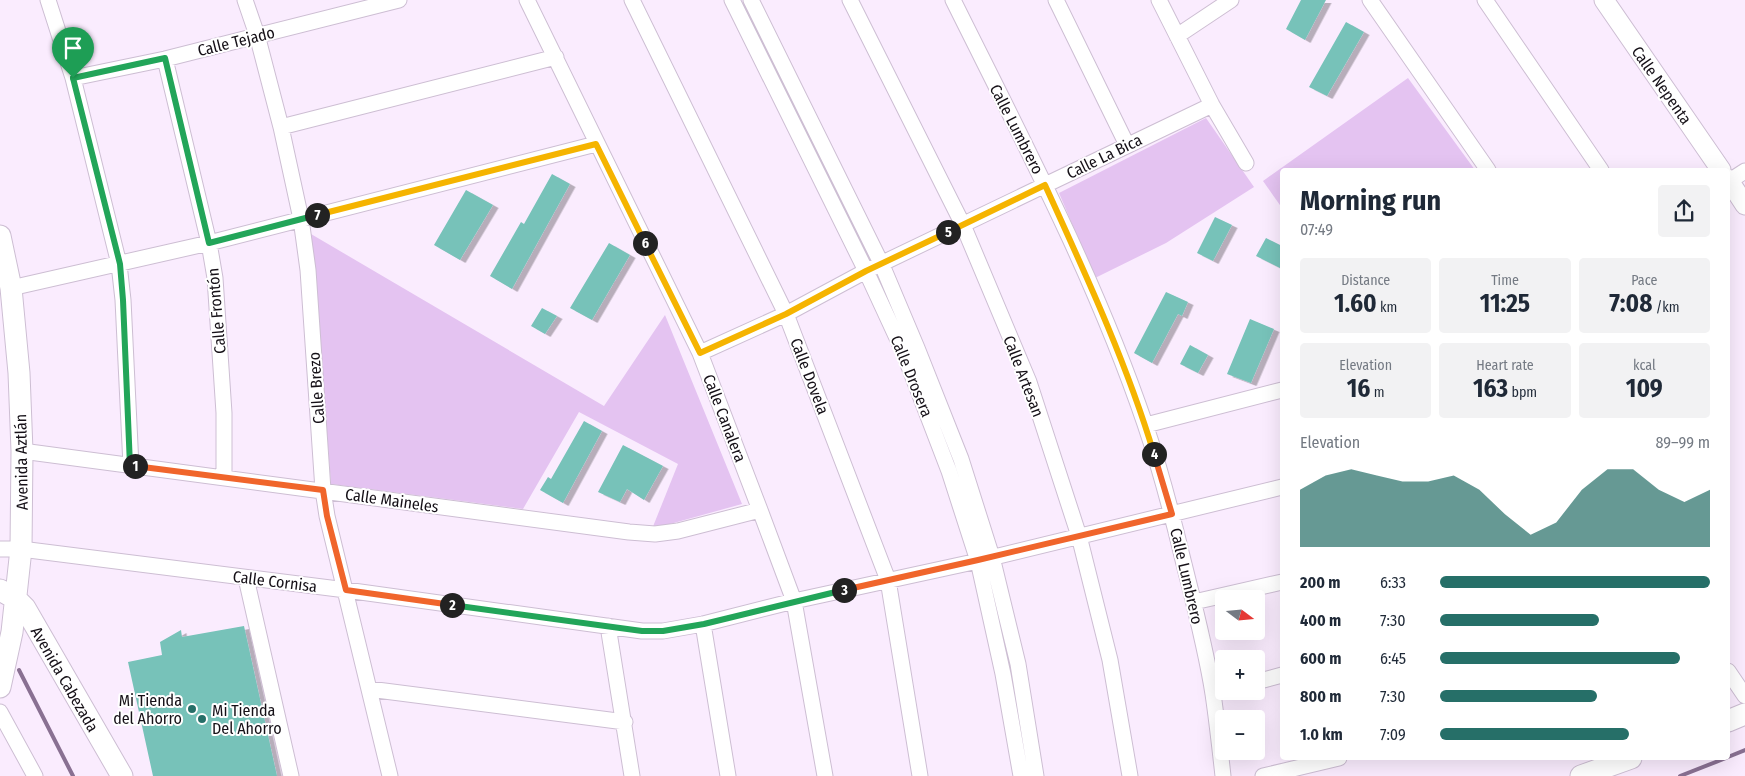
<!DOCTYPE html>
<meta charset="utf-8">
<style>
:root{--surface:#fff;--page:#f2f2f3;--text:#1f2937;--muted:#747a83;--accent:#266f68}
body{margin:0;font-family:"Fira Sans Condensed",sans-serif;background:var(--page);color:var(--text);height:100vh;display:flex;flex-direction:column;font-size:19px;white-space:nowrap}
*{box-sizing:border-box;margin:0}
p{font-size:16px;color:var(--muted)}
.icon{flex:none;width:28px;height:28px;fill:none;stroke:currentColor;stroke-width:2;stroke-linecap:round;stroke-linejoin:round}
.map{position:relative;flex:1;overflow:hidden}
.drawer{position:absolute;left:1280px;top:168px;width:450px;height:592px;display:flex;flex-direction:column;background:var(--surface);border-radius:5px;box-shadow:0 5px 20px #0002}
.drawer>*{flex:none}
.needle{width:32px;rotate:106deg}
.fabs{position:absolute;left:1215px;top:590px;display:grid;gap:10px}
.fabs a{display:grid;place-items:center;width:50px;height:50px;border-radius:5px;background:var(--surface);box-shadow:0 5px 20px #0002;font-size:25px}
.pin{position:absolute;display:grid;place-items:center;width:42px;height:42px;color:#fff;margin:-51px -21px;border-radius:50% 50% 50% 0;rotate:-45deg;box-shadow:0 0 5px #0007}
.pin .icon{rotate:45deg}
.km{position:absolute;width:25px;height:25px;margin:-12px;border-radius:50%;background:#222;color:#fff;font-size:14px;line-height:25px;text-align:center}
.round{display:grid;place-items:center;flex:none;width:52px;height:52px;border-radius:5px;background:var(--page)}
.summary{display:flex;align-items:center;justify-content:space-between;height:85px;padding:0 20px}
h1{font-size:28px;font-weight:700;line-height:38px}
.figures{display:grid;grid-template-columns:repeat(3,1fr);gap:8px;height:85px;padding:5px 20px}
.figures div{display:grid;align-content:center;border-radius:5px;background:var(--page);text-align:center}
.figures b{font-size:25px;font-weight:700}
.figures small{font-size:14px;font-weight:400}
.figures p{font-size:14px}
.chart{height:140px;padding:10px 20px}
.chart p{display:flex;justify-content:space-between}
.chart svg{width:100%;height:90px;margin-top:5px;fill:var(--accent);opacity:.7}
ul{padding:0 20px;list-style:none;font-size:16px}
li{display:grid;grid-template-columns:80px 60px 1fr;align-items:center;height:38px}
li i{height:12px;border-radius:6px;background:var(--accent)}
.map>svg:first-child{display:block}
</style>
<div class="map">
<svg width="1745" height="776" viewBox="0 0 1745 776">
<defs>
<filter id="shadow"><feDropShadow dx="5.5" dy="3" stdDeviation="0" flood-color="#0004"/></filter>
</defs>
<rect width="100%" height="100%" fill="#faecfe"/>
<!-- green -->
<path fill="#e4c3f1" d="M1408,78L1475,170H1282V208L1263,181Z
M1206,118L1254,187L1166,243L1095,278L1059,193Z
M311,234L604,406L665,315L742,504L652,529L678,464L579,412L523,509L331,484Z"/>
<g fill="none" stroke-linecap="round" stroke-linejoin="round">
<!-- stream -->
<path stroke="#897092" stroke-width="4" d="M19,670L73,776
M1728,757L1745,750
M1680,776L1726,758"/>
</g>
<!-- building -->
<path fill="#77c2b9" filter="url(#shadow)" d="M1301,0H1326L1305,40L1286,29Z
M1346,22L1364,32L1327,96L1309,87Z
M552,174L570,184L512,289L490,276L521,222L524,224Z
M466,190L493,205L460,260L434,245Z
M1215,217L1232,225L1213,261L1197,253Z
M1266,238L1282,246V269L1256,256Z
M609,243L630,255L592,320L570,308Z
M1166,292L1188,302L1182,316L1178,314L1152,363L1134,353Z
M542,308L557,316L545,334L531,326Z
M1250,319L1274,329L1251,383L1227,374Z
M1190,345L1208,355L1198,373L1180,364Z
M584,421L602,431L563,503L540,490L548,477L551,479Z
M623,445L663,466L644,500L627,489L620,502L598,492Z
M244,626L277,776H153L128,662L162,655L160,642L181,630L182,637Z"/>
<g fill="none" stroke-linecap="round" stroke-linejoin="round">
<!-- minor casing -->
<g stroke="#cdbed3" stroke-width="17">
<path id="minor" d="M48,0L73,78L119,264L123,300L131,466
M245,0L257,35L281,127L301,219L308,270L323,490L327,516L390,776
M527,0L700,353L760,510L794,601L825,776
M632,0L786,314L888,580L920,776
M732,0L866,271L903,351L949,471L978,561L1003,674L1021,776
M751,0L882,265L917,348L961,459L992,557L1018,664L1036,776
M850,0L963,225L1029,382L1079,536L1110,660L1130,776
M953,0C1022,139 1095,277 1145,424C1160,468 1172,514 1183,560C1194,604 1206,649 1213,694C1217,721 1220,749 1223,776
M1056,0L1127,145
M1159,0L1212,105L1246,163
M1370,0L1488,170
M1485,0L1601,170
M1177,36L1231,0
M165,59L209,243L215,278L224,413V478
M73,78L165,59L399,0
M281,127L556,57
M1728,182L1745,171
M11,288L209,243L596,144
M700,353L786,314L866,271L1212,105
M1146,425L1282,390
M22,451L629,532L655,534L678,531L760,510
M0,549H21L346,590L642,631H663L703,624L794,601L978,561L1282,487
M246,578L291,776
M1194,602L1282,582
M703,624L728,776
M608,626L632,776
M1728,671L1745,696
M1256,682L1282,675
M369,689L625,722
M0,712L35,776
M1263,776L1339,758"/>
</g>
<!-- tertiary casing -->
<g stroke="#cdbed3" stroke-width="21">
<path id="tertiary" d="M1604,0L1721,170
M1728,179L1745,205"/>
</g>
<!-- secondary casing -->
<g stroke="#cdbed3" stroke-width="23">
<path id="secondary" d="M0,236L11,288L19,373L22,451L21,549L12,632L0,687
M0,590L16,599L25,608L122,776
M1728,721L1745,714
M1581,776L1631,758"/>
</g>
<!-- minor -->
<use href="#minor" stroke="#fff" stroke-width="15"/>
<!-- tertiary -->
<use href="#tertiary" stroke="#fff" stroke-width="19"/>
<!-- secondary -->
<use href="#secondary" stroke="#fff" stroke-width="21"/>
</g>
<g fill="none" stroke-linecap="round" stroke-linejoin="round">
<!-- split-1 casing -->
<g stroke="#fff" stroke-width="10">
<path id="split-1" d="M73,78L120,264L123,300L130,466H135"/>
</g>
<!-- split-2 casing -->
<g stroke="#fff" stroke-width="10">
<path id="split-2" d="M135,466L323,490L327,516L346,590L452,605"/>
</g>
<!-- split-3 casing -->
<g stroke="#fff" stroke-width="10">
<path id="split-3" d="M452,605L642,631H663L704,624L844,590"/>
</g>
<!-- split-4 casing -->
<g stroke="#fff" stroke-width="10">
<path id="split-4" d="M844,590L978,560L1172,514L1154,454"/>
</g>
<!-- split-5 casing -->
<g stroke="#fff" stroke-width="10">
<path id="split-5" d="M948,232L1045,185C1085,273 1126,361 1154,454"/>
</g>
<!-- split-6 casing -->
<g stroke="#fff" stroke-width="10">
<path id="split-6" d="M645,243L700,353L786,314L866,271L948,232"/>
</g>
<!-- split-7 casing -->
<g stroke="#fff" stroke-width="10">
<path id="split-7" d="M317,215L596,144L645,243"/>
</g>
<!-- split-8 casing -->
<g stroke="#fff" stroke-width="10">
<path id="split-8" d="M73,78L165,58L209,243L317,215"/>
</g>
<!-- split-1 -->
<use href="#split-1" stroke="#22a559" stroke-width="6"/>
<!-- split-2 -->
<use href="#split-2" stroke="#f0652b" stroke-width="6"/>
<!-- split-3 -->
<use href="#split-3" stroke="#22a559" stroke-width="6"/>
<!-- split-4 -->
<use href="#split-4" stroke="#f0652b" stroke-width="6"/>
<!-- split-5 -->
<use href="#split-5" stroke="#f5b400" stroke-width="6"/>
<!-- split-6 -->
<use href="#split-6" stroke="#f5b400" stroke-width="6"/>
<!-- split-7 -->
<use href="#split-7" stroke="#f5b400" stroke-width="6"/>
<!-- split-8 -->
<use href="#split-8" stroke="#22a559" stroke-width="6"/>
</g>
<!-- markers -->
<g fill="#266f68" stroke="#fff" stroke-width="2">
<circle cx="192" cy="709" r="5"/>
<circle cx="202" cy="719" r="5"/>
</g>
<g text-anchor="middle" stroke-width="4" stroke-linejoin="round" paint-order="stroke">
<!-- street labels -->
<g font-size="16" fill="#151017" stroke="#fff">
<text transform="translate(236 41) rotate(-14)" y="6">Calle Tejado</text>
<text transform="translate(1662 85) rotate(55)" y="6">Calle Nepenta</text>
<text transform="translate(1017 129) rotate(63)" y="6">Calle Lumbrero</text>
<text transform="translate(1104 156) rotate(-26)" y="6">Calle La Bica</text>
<text transform="translate(216 311) rotate(-95)" y="6">Calle Frontón</text>
<text transform="translate(810 376) rotate(69)" y="6">Calle Dovela</text>
<text transform="translate(912 376) rotate(68)" y="6">Calle Drosera</text>
<text transform="translate(1024 376) rotate(69)" y="6">Calle Artesan</text>
<text transform="translate(316 388) rotate(-94)" y="6">Calle Brezo</text>
<text transform="translate(725 418) rotate(69)" y="6">Calle Canalera</text>
<text transform="translate(21 462) rotate(-91)" y="6">Avenida Aztlán</text>
<text transform="translate(392 500) rotate(8)" y="6">Calle Maineles</text>
<text transform="translate(1187 576) rotate(77)" y="6">Calle Lumbrero</text>
<text transform="translate(275 581) rotate(7)" y="6">Calle Cornisa</text>
<text transform="translate(65 679) rotate(60)" y="6">Avenida Cabezada</text>
</g>
<!-- poi labels -->
<g font-size="16" fill="#151017" stroke="#fff" text-anchor="end">
<text x="182" y="706">Mi Tienda<tspan x="182" dy="18">del Ahorro</tspan></text>
<text x="212" y="716" text-anchor="start">Mi Tienda<tspan x="212" dy="18">Del Ahorro</tspan></text>
</g>
</g>
</svg>
<div class="fabs">
<a><svg class="needle" viewBox="-14 -14 28 28"><path d="M0-13l5 13h-10z" fill="#e53935"/><path d="M0 13l5-13h-10z" fill="#747a83"/></svg></a>
<a>+</a>
<a>−</a>
</div>
<div class="pin" style="left:73px;top:78px;background:#1e9e55"><svg class="icon" aria-label="arrive" viewBox="0 0 24 24"><path d="M6 21V4h12l-3 4 3 4H6"/></svg></div>
<b class="km" style="left:135px;top:466px">1</b>
<b class="km" style="left:452px;top:605px">2</b>
<b class="km" style="left:844px;top:590px">3</b>
<b class="km" style="left:1154px;top:454px">4</b>
<b class="km" style="left:948px;top:232px">5</b>
<b class="km" style="left:645px;top:243px">6</b>
<b class="km" style="left:317px;top:215px">7</b>
<section class="drawer">
<div class="summary"><div><h1>Morning run</h1><p>07:49</p></div><a class="round"><svg class="icon" aria-label="share" viewBox="0 0 24 24"><path d="M12 15V3M7 8l5-5 5 5M5 13v7h14v-7"/></svg></a></div>
<div class="figures">
<div><p>Distance</p><b>1.60<small> km</small></b></div>
<div><p>Time</p><b>11:25</b></div>
<div><p>Pace</p><b>7:08<small> /km</small></b></div>
</div>
<div class="figures">
<div><p>Elevation</p><b>16<small> m</small></b></div>
<div><p>Heart rate</p><b>163<small> bpm</small></b></div>
<div><p>kcal</p><b>109</b></div>
</div>
<div class="chart"><p><span>Elevation</span>89–99 m</p>
<svg viewBox="0 0 160 44" preserveAspectRatio="none"><path d="M0 44V16L10 9L20 6L30 9L40 12L50 12L60 9L70 16L80 28L90 38L100 32L110 16L120 6L130 6L140 16L150 22L160 16V44z"/></svg>
</div>
<ul>
<li><b>200 m</b>6:33<i style="width:100%"></i></li>
<li><b>400 m</b>7:30<i style="width:59%"></i></li>
<li><b>600 m</b>6:45<i style="width:89%"></i></li>
<li><b>800 m</b>7:30<i style="width:58%"></i></li>
<li><b>1.0 km</b>7:09<i style="width:70%"></i></li>
</ul>
</section>
</div>
